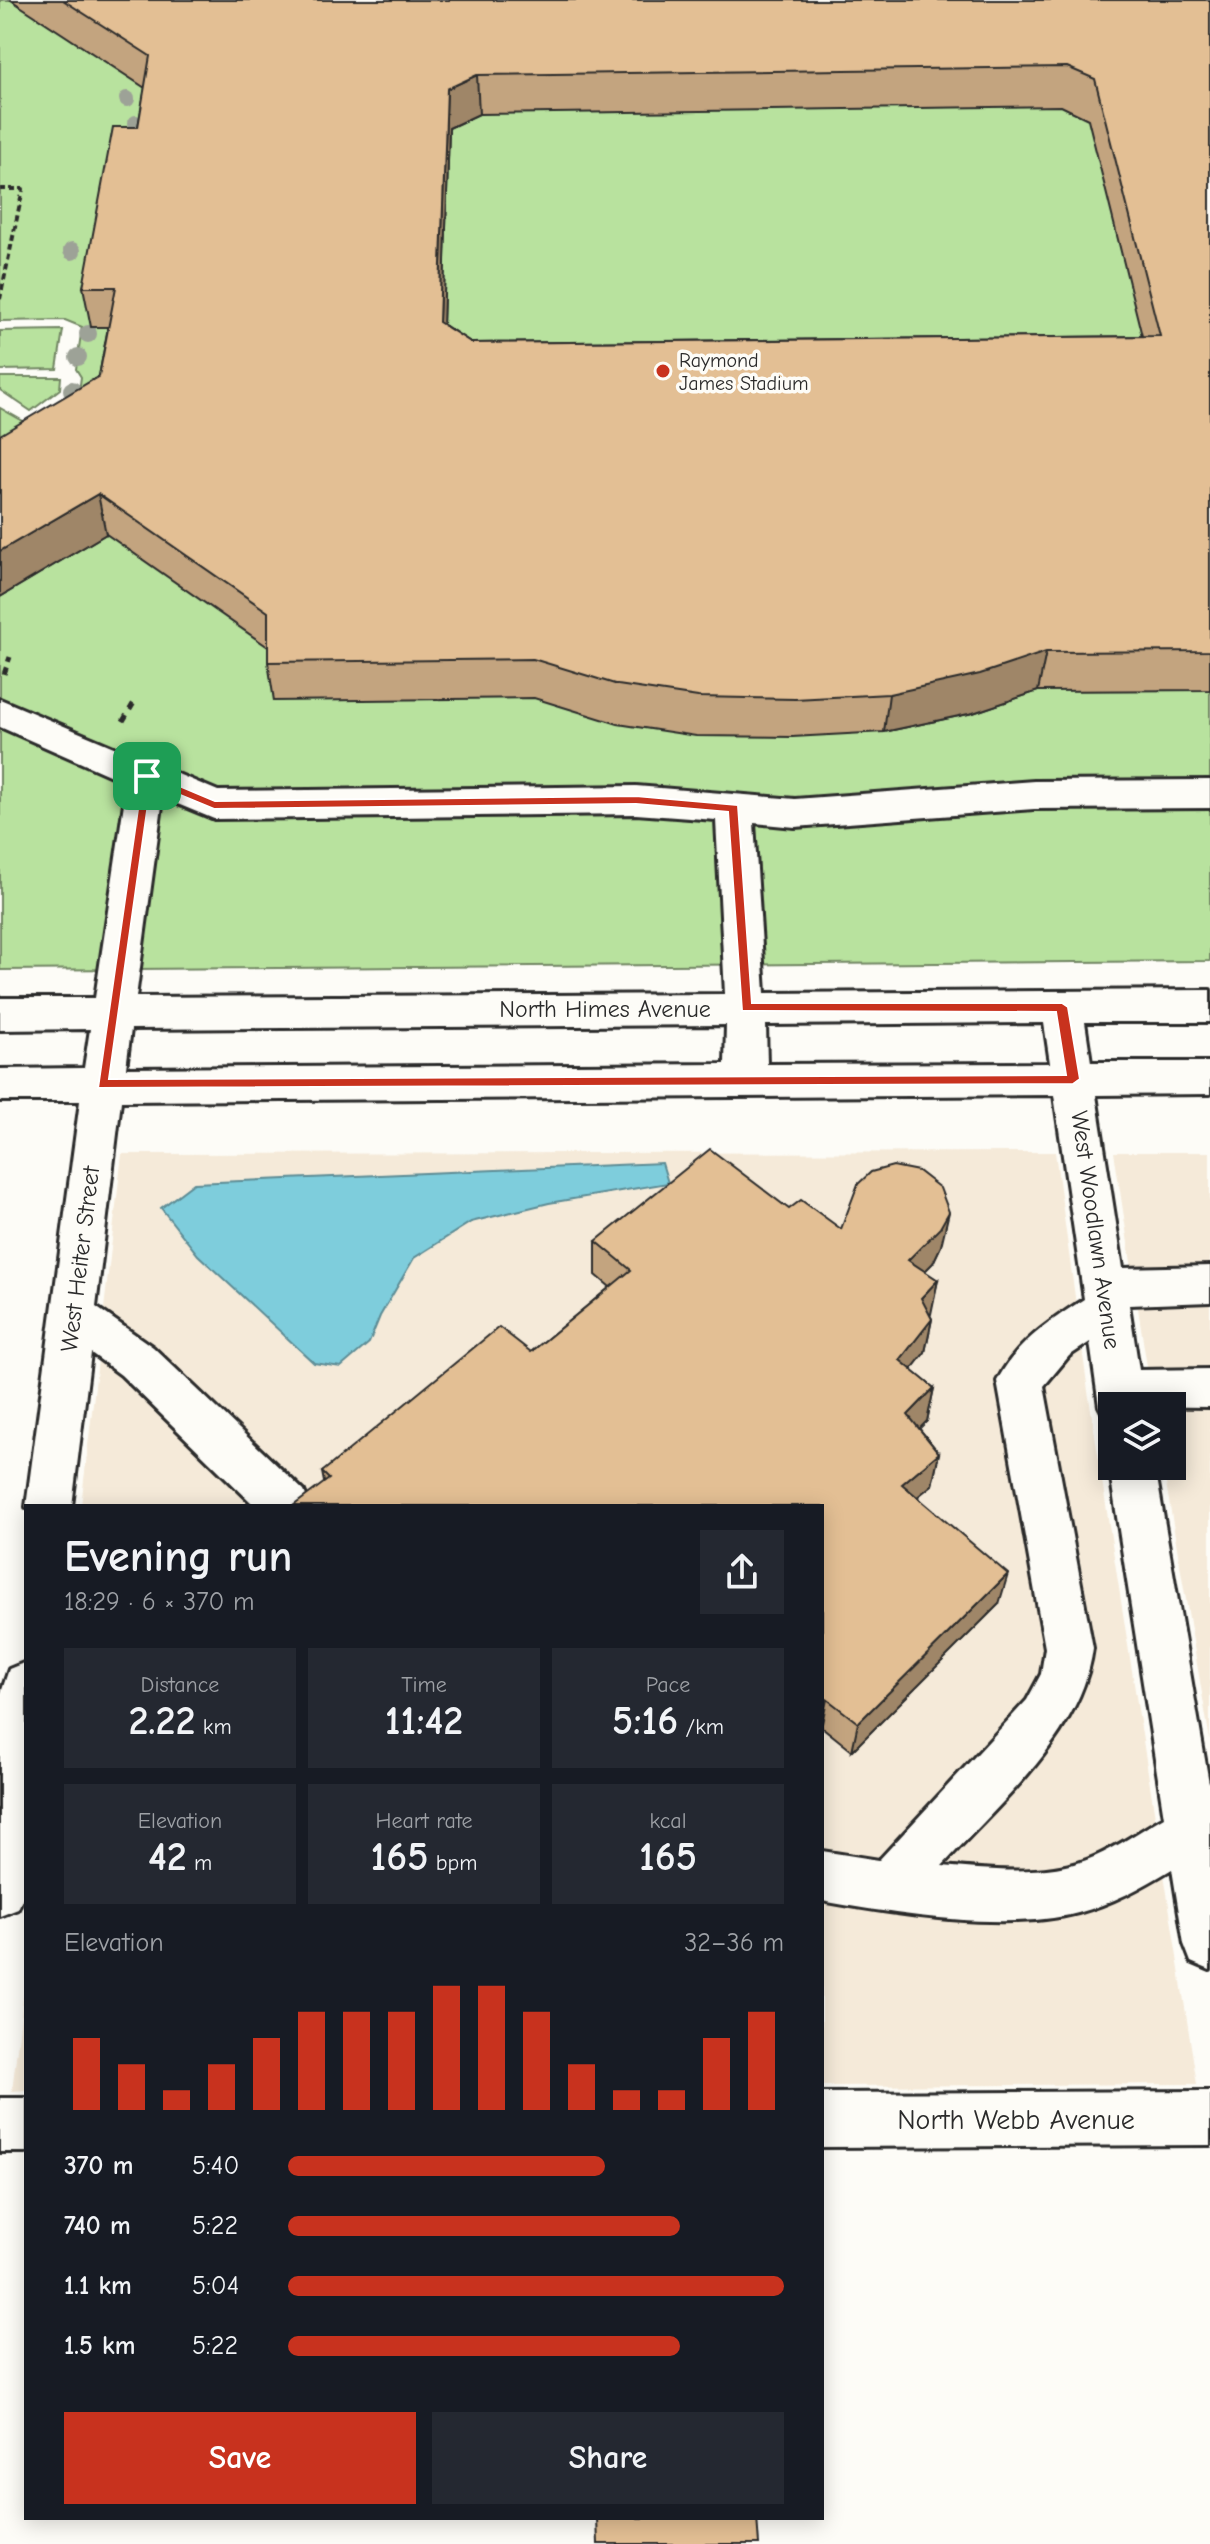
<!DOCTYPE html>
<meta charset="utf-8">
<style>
:root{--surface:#171b24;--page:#242831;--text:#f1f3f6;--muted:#9ea1a6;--accent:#c8321e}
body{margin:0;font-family:"Comic Neue",sans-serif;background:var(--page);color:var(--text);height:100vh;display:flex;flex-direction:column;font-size:30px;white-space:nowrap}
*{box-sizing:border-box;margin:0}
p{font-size:26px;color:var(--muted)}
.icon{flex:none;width:44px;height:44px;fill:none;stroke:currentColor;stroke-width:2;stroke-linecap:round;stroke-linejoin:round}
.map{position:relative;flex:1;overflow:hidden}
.panel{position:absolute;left:24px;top:1504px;width:800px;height:1016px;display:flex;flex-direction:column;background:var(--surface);border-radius:0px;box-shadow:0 4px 20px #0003}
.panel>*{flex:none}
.buttons{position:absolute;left:1098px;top:1392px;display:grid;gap:16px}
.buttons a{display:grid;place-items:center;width:88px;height:88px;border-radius:0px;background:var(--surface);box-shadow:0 4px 20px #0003;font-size:40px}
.pin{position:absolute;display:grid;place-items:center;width:68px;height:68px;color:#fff;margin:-34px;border-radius:16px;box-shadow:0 4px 12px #0006}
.round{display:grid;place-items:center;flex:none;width:84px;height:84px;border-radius:0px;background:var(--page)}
.overview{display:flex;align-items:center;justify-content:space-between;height:136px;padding:0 40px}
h1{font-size:44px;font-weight:800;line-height:60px}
.figures{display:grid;grid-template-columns:repeat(3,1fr);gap:12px;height:136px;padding:8px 40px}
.figures div{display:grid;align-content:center;border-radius:0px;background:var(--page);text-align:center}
.figures b{font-size:40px;font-weight:800}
.figures small{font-size:22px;font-weight:400}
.figures p{font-size:22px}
.chart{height:224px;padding:16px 40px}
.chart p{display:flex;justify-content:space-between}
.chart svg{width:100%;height:144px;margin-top:8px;stroke:var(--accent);stroke-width:6}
.button{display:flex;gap:16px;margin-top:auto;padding:16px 40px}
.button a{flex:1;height:92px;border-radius:0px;background:var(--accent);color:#fff;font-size:32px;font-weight:800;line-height:92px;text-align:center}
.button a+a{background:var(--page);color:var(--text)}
ul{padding:0 40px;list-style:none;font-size:26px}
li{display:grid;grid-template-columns:128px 96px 1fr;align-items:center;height:60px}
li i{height:20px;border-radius:10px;background:var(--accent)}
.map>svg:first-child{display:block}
</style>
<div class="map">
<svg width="1210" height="2544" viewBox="0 0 1210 2544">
<rect width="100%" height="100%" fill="#fdfcf7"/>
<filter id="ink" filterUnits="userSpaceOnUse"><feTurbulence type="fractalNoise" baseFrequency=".0125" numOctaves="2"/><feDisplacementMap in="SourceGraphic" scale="16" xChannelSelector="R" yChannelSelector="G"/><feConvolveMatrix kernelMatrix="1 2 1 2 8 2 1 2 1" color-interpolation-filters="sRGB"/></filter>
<g filter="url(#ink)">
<!-- built -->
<path fill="#f5ead9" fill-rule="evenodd" d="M1055,1152L1088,1391L1197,2084L822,2086V1506H81L122,1154ZM662,1163L667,1184L549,1203L471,1222L414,1258L380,1316L369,1343L194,1183Z
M1114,1152H1210V1740L1163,1466H1172V1406H1153Z
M26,1974V2090L12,2091Z"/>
<!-- green -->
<path fill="#b8e29e" stroke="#728664" stroke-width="2" d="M0,0H1210V961L0,970V408L25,422L79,392L81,377L76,369L82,327L65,320L0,321Z
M63,330L57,369L0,370V331Z
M0,377H61L60,389L31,411L0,390Z"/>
<!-- water -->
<path fill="#7ecddc" stroke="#5d8c95" stroke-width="2" d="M662,1163L668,1183L549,1203L471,1222L414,1258L380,1316L369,1343L341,1367L314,1363L198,1255L161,1208L194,1183Z"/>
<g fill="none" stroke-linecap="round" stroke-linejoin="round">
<!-- minor casing -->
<g stroke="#2b2b2b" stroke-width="6">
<path id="minor" d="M0,699L218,791L636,786L795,799L1034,781L1210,780V808L1034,809L795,827L754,823L765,993L1210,990V1022H1085L1091,1062H1210V1094L1096,1095L1123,1268L1210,1266V1302L1129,1305L1139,1370L1210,1369V1407L1112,1406V1422L1106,1420L1099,1406L1090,1342L1069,1356L1044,1386L1093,1648C1082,1735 999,1803 942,1866C989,1870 1050,1877 1094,1857C1119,1846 1141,1830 1164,1817L1109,1466L1112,1459V1466H1155L1210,1789V1970L1191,1962L1184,1944L1172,1869C1142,1887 1112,1904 1078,1913C1006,1932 894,1914 822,1901V1851L879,1860L1027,1700L1041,1674L1045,1648L997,1381C1016,1343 1050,1321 1084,1299L1054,1095L121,1101L96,1307L153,1347L304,1491L310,1506H255L121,1375L91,1353L72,1506L26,1507L80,1101H0V1069L84,1068L90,1029L0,1030V998H95L127,783L0,727ZM163,798L214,819L636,814L716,820L725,994L136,997ZM1044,1023L1050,1063L767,1064L766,1025ZM726,1025L725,1064L126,1068L131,1029Z
M26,1662V1890L18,1909L0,1916V1696L9,1669Z
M1210,2091V2145L822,2147V2093Z
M0,2098H26V2152H0Z"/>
</g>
<!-- path-far1 -->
<path stroke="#2b2b2b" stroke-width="4" stroke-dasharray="6 4" stroke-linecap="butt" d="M0,189H23L0,299"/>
<!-- path -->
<path stroke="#2b2b2b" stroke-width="5" stroke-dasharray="7 6" stroke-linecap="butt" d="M4,674L10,657
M123,721L135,701"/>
<!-- minor -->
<use href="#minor" fill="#fdfcf7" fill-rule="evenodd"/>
</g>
<!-- trees -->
<g fill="#9da297">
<circle cx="127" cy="99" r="8"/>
<circle cx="136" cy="123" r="8"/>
<circle cx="72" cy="251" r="9"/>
<circle cx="88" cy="334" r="9"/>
<circle cx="78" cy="357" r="9"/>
<circle cx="72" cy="390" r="9"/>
</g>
<!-- wall -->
<path fill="#c3a47f" stroke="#2b2b2b" stroke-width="2" fill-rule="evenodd" d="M11,0H1210V690L1038,691L973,713L884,732L792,737L696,736L618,724L534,698L274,701L268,662V647L106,534L0,597L99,376L108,327H91L83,287L138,127L145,88ZM1061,106L1088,119L1142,336L472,343L443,324L449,128L479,114Z
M789,1209L841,1229L941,1246L933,1263L924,1272L938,1280L930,1315L932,1319L925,1352L911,1370L934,1388L927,1421L919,1428L939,1453L932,1485L917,1497L999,1604L852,1751L822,1727V1506L324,1482L322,1472L531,1352L610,1287L596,1275V1241Z"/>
<!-- shaded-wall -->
<path fill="#9f8668" stroke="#2b2b2b" stroke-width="2" d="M477,75L479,114L449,128L442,361L439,322L447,89Z
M98,494L106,534L0,597V551Z
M1046,652L1038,691L973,713L884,732L889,694Z
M949,1212L941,1246L933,1263L901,1295L908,1260Z
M938,1280L931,1314L914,1331L921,1298Z
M932,1319L925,1352L893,1393L900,1360Z
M934,1388L927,1421L901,1447L908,1415Z
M939,1453L932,1485L895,1515L902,1484Z
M1008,1574L999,1604L852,1751L858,1723Z
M827,1699L822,1724V1704Z"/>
<!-- building -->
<path fill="#e3bf94" stroke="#2b2b2b" stroke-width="2" fill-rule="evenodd" d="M63,0H1210V651L1046,652L980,674L889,694L795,699L698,697L618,685L533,659L268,662V612L98,494L0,551V435L99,376L116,287H83L113,127H138L150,56ZM1067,67L1095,79L1160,336L472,343L439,322L447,89L477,75Z
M710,1149L789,1209L801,1200L841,1229L858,1184L871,1172L893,1166L918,1171L940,1188L949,1212L940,1228L908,1260L938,1280L921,1298L932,1319L900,1360L934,1388L908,1415L939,1453L902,1484L1008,1574L858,1723L827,1699L822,1704V1506H293L329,1479L322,1472L499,1327L531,1352L631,1270L596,1241Z
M597,2518H757L759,2544H598Z"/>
</g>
<!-- route -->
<path fill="#c8321e" stroke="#fff" stroke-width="2" fill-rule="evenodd" d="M143,774H151L215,801L636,796L738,805L752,1003H1062L1068,1007L1080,1079L1073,1084L98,1088ZM151,783L214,809L636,804L728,812L742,1011L1056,1012L1066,1075L109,1079Z"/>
<!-- markers -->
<circle fill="#c8321e" stroke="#fdfcf7" stroke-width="3" cx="663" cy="371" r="8"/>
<g text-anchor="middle" stroke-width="7" stroke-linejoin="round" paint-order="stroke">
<!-- far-poi labels -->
<g font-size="20" fill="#2b2b2b" stroke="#fdfcf7" text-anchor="start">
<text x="679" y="367">Raymond<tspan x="679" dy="23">James Stadium</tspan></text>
</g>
<!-- street labels -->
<g font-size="24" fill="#2b2b2b" stroke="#fdfcf7">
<text x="605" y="1017">North Himes Avenue</text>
<text transform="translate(1096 1230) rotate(82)" y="8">West Woodlawn Avenue</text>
<text transform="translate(80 1259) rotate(-83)" y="8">West Heiter Street</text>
</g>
<!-- near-street labels -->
<g font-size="28" fill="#2b2b2b" stroke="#fdfcf7">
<text x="1016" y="2129">North Webb Avenue</text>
</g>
</g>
</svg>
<div class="buttons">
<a><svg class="icon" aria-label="layers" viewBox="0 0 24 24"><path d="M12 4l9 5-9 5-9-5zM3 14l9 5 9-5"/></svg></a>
</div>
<div class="pin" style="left:147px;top:776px;background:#1e9e55"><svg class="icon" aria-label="arrive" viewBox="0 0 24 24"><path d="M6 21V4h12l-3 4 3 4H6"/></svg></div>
<section class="panel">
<div class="overview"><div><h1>Evening run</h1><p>18:29 · 6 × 370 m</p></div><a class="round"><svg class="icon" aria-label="share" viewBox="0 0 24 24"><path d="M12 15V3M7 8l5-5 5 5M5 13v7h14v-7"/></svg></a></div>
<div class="figures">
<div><p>Distance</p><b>2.22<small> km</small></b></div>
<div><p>Time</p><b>11:42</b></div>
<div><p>Pace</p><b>5:16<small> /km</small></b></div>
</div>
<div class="figures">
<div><p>Elevation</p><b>42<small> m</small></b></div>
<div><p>Heart rate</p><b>165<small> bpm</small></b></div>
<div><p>kcal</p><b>165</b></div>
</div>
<div class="chart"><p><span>Elevation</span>32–36 m</p>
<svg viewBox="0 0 160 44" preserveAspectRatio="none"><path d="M5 44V22M15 44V30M25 44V38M35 44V30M45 44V22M55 44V14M65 44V14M75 44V14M85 44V6M95 44V6M105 44V14M115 44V30M125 44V38M135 44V38M145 44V22M155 44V14"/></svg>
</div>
<ul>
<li><b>370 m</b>5:40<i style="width:64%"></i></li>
<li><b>740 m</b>5:22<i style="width:79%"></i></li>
<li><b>1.1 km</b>5:04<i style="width:100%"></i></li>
<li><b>1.5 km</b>5:22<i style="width:79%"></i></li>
</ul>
<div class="button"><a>Save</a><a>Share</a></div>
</section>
</div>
